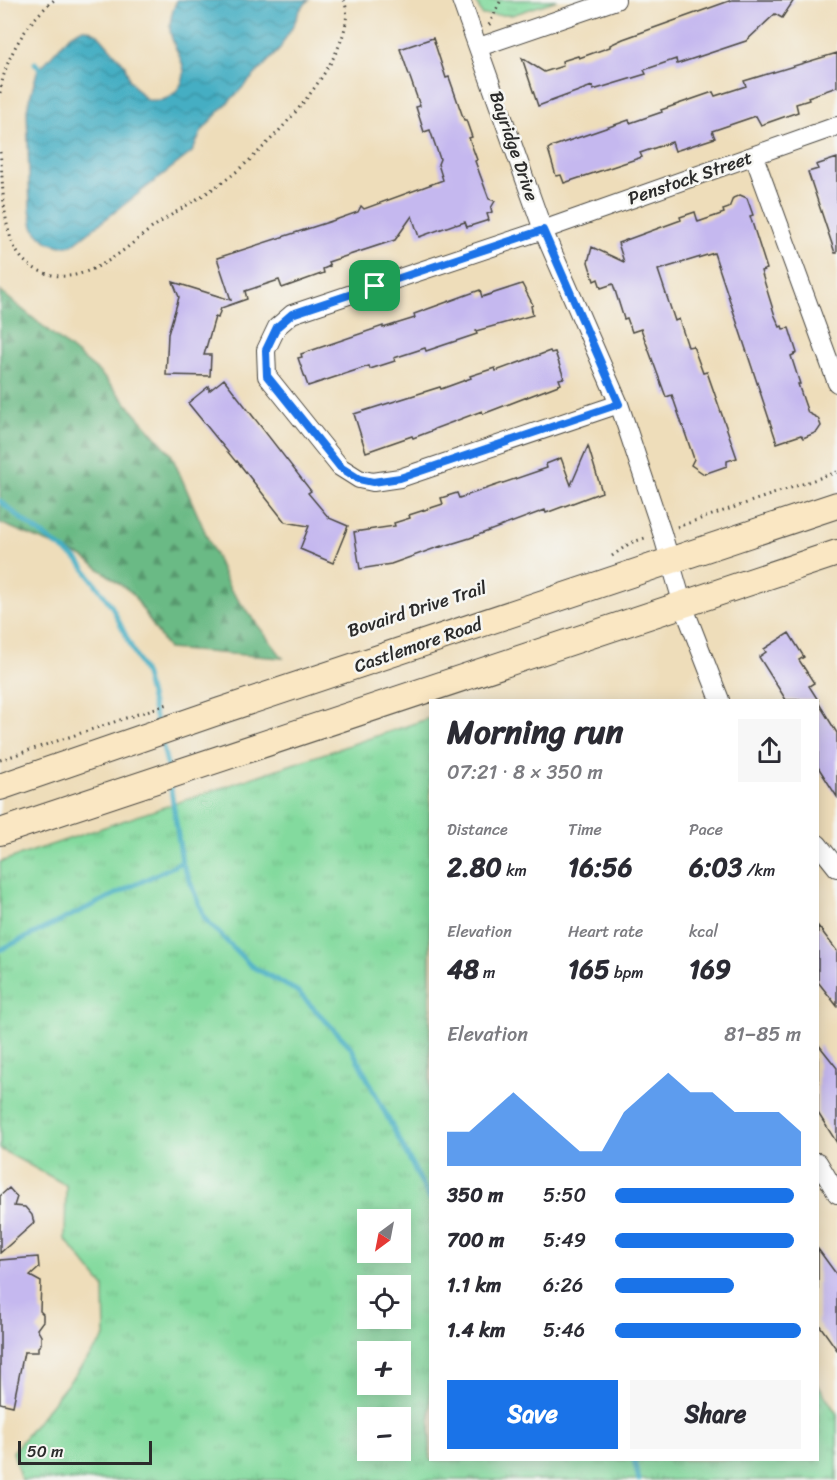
<!DOCTYPE html>
<meta charset="utf-8">
<style>
:root{--surface:#fff;--page:#f7f7f7;--text:#2b2b33;--muted:#7c7c81;--accent:#1a73e8}
body{margin:0;font-family:Sriracha,sans-serif;background:var(--page);color:var(--text);height:100vh;display:flex;flex-direction:column;font-size:22px;white-space:nowrap}
*{box-sizing:border-box;margin:0}
p{font-size:20px;color:var(--muted)}
.icon{flex:none;width:33px;height:33px;fill:none;stroke:currentColor;stroke-width:2;stroke-linecap:round;stroke-linejoin:round}
.map{position:relative;flex:1;overflow:hidden}
.panel{position:absolute;left:429px;top:699px;width:390px;height:762px;display:flex;flex-direction:column;background:var(--surface);border-radius:0px;box-shadow:0 3px 15px #0003}
.panel>*{flex:none}
.needle{width:39px;rotate:212deg}
.buttons{position:absolute;left:357px;top:1209px;display:grid;gap:12px}
.buttons a{display:grid;place-items:center;width:54px;height:54px;border-radius:0px;background:var(--surface);box-shadow:0 3px 15px #0003;font-size:30px}
.scale{position:absolute;left:18px;bottom:15px;width:134px;box-sizing:border-box;padding-left:6px;border:3px solid #2b2b2b;border-top:0;font-size:16px;line-height:21px;white-space:nowrap;color:#2b2b2b;-webkit-text-stroke:4px #f6f6f2;paint-order:stroke}
.pin{position:absolute;display:grid;place-items:center;width:51px;height:51px;color:#fff;margin:-26px;border-radius:12px;box-shadow:0 3px 9px #0006}
.round{display:grid;place-items:center;flex:none;width:63px;height:63px;border-radius:0px;background:var(--page)}
.overview{display:flex;align-items:center;justify-content:space-between;height:102px;padding:0 18px}
h1{font-size:33px;font-weight:800;line-height:45px}
.figures{display:grid;grid-template-columns:repeat(3,1fr);gap:9px;height:102px;padding:6px 18px}
.figures div{display:grid;align-content:center}
.figures b{font-size:26px;font-weight:800}
.figures small{font-size:16px;font-weight:400}
.figures p{font-size:16px}
.chart{height:168px;padding:12px 18px}
.chart p{display:flex;justify-content:space-between}
.chart svg{width:100%;height:108px;margin-top:6px;fill:var(--accent);opacity:.7}
.primary-button{display:flex;gap:12px;margin-top:auto;padding:12px 18px}
.primary-button a{flex:1;height:69px;border-radius:0px;background:var(--accent);color:#fff;font-size:24px;font-weight:800;line-height:69px;text-align:center}
.primary-button a+a{background:var(--page);color:var(--text)}
ul{padding:0 18px;list-style:none;font-size:20px}
li{display:grid;grid-template-columns:96px 72px 1fr;align-items:center;height:45px}
li i{height:15px;border-radius:8px;background:var(--accent)}
.map>svg:first-child{display:block}
</style>
<div class="map">
<svg width="837" height="1480" viewBox="0 0 837 1480">
<defs>
<pattern id="forest-firs" width="22" height="20" patternUnits="userSpaceOnUse" patternTransform="scale(1.5)"><rect width="22" height="20" fill="#6aba85"/><path d="M5 1l3.5 6h-7zM16 11l3.5 6h-7z" fill="#57976d"/></pattern>
<pattern id="park-tufts" width="24" height="20" patternUnits="userSpaceOnUse" patternTransform="scale(1.5)"><rect width="24" height="20" fill="#83da9e"/><path d="M3 7l-1-3M5 7V3M7 7l1-3M15 17l-1-3M17 17v-4M19 17l1-3" fill="none" stroke="#71bb88"/></pattern>
<pattern id="water-waves" width="16" height="10" patternUnits="userSpaceOnUse" patternTransform="scale(1.5)"><rect width="16" height="10" fill="#44aec3"/><path d="M0 5q4-4 8 0t8 0" fill="none" stroke="#398e9f"/></pattern>
</defs>
<rect width="100%" height="100%" fill="#f6f6f2"/>
<filter id="ink" filterUnits="userSpaceOnUse"><feTurbulence type="fractalNoise" baseFrequency=".0167" numOctaves="2"/><feDisplacementMap in="SourceGraphic" scale="12" xChannelSelector="R" yChannelSelector="G"/><feConvolveMatrix kernelMatrix="1 2 1 2 8 2 1 2 1" color-interpolation-filters="sRGB"/></filter>
<filter id="wash" filterUnits="userSpaceOnUse"><feTurbulence type="fractalNoise" baseFrequency=".008" numOctaves="4" result="noise"/><feDisplacementMap in="SourceGraphic" scale="24" xChannelSelector="R" yChannelSelector="G"/><feGaussianBlur stdDeviation="1.35" result="paint"/><feColorMatrix in="noise" values="0 0 0 0 0 0 0 0 0 0 0 0 0 0 0 0 0 1.4 0 .05"/><feComposite in="paint" operator="in"/></filter>
<g filter="url(#wash)">
<rect width="100%" height="100%" fill="#eeddba"/>
<!-- forest -->
<path fill="url(#forest-firs)" stroke="#4a7258" stroke-width="1.5" d="M0,291L100,373L171,454L230,589L283,658L168,649L132,593L83,557L0,523Z"/>
<!-- park -->
<path fill="url(#park-tufts)" stroke="#578264" stroke-width="1.5" fill-rule="evenodd" d="M475,0H557L512,15H482Z
M430,718V1460H818V1385L837,1414V1480H21L13,1452L105,1337L104,1287L65,1239L66,1185L0,1149V862ZM368,1220H400V1252H368ZM368,1286H400V1318H368ZM368,1352H400V1384H368ZM368,1418H400V1450H368Z"/>
<!-- water -->
<path fill="url(#water-waves)" stroke="#386c77" stroke-width="1.5" d="M177,0H309C298,11 300,10 294,24C290,33 284,38 280,49L216,115L202,131L192,152L72,245L61,246L50,243L40,236L33,227L30,209L27,109L37,72L70,35L81,29H87L98,34L125,65L129,79L137,90L147,100C159,101 169,100 177,90C196,68 170,50 170,28C170,18 173,9 177,0Z"/>
<g fill="none" stroke-linecap="round" stroke-linejoin="round">
<!-- stream -->
<path stroke="#44aec3" stroke-width="5" d="M35,63L44,73
M0,501L25,522L78,560L111,605L145,675L157,725
M161,739L168,768
M170,783L182,862L205,919L251,966L297,991L351,1047L430,1199
M0,950L182,862
M634,1460L639,1480"/>
</g>
<g id="blocks">
<!-- building -->
<path fill="#c5b8ef" d="M732,0H794L782,18L775,14L746,41L677,64L676,59L644,70L646,74L593,90L592,86L538,106L522,58L544,72L563,66L562,61L578,56L579,58L610,47V45L623,39Z
M433,38L446,78L449,77L464,120H466L472,137L469,138L477,160L475,161L489,199L495,201L491,208L492,212L487,214L489,220L467,227L465,222L456,225L455,224L419,237L412,216L395,240L328,262L330,266L323,269L324,273L282,288L279,280L245,291L247,299L221,308L218,318L215,317L204,355H211L210,376L166,375L168,334L179,297L173,282L231,300L217,258L338,219L358,212L361,206L364,209L443,180L438,164L440,159L430,130L424,132L416,107L420,106L400,49Z
M837,53V87L808,97L809,100L796,104L798,112L761,125L756,116L712,131L715,138L675,151L672,142L640,153L642,157L564,183L561,175L556,176L548,149L551,147L629,120L630,123L662,112L661,110L713,92L715,96L746,86L744,81Z
M837,158V253H835L808,172L818,169L816,165Z
M740,195L747,198L753,215L750,216L767,269L761,271L775,316L780,327L782,326L783,329L789,328L797,353L791,356L800,384H798L808,413L818,418L821,426L817,432L803,438L801,435L777,443L714,253L658,270L675,321L679,319L688,347L693,346L703,373L707,372L737,458L727,461V466L704,474L691,465L694,459L672,395L666,397L641,329L632,332L627,318L624,319L613,284L601,288L598,279L594,281L588,262L592,247L624,262L618,243L681,220L680,217L695,212L698,222L724,213L723,210L729,208L733,198Z
M522,284L533,305L531,306L533,315L476,331L477,334L426,351L425,348L394,358L395,361L370,369L369,366L308,386L298,358L302,357L301,354L383,326V328L415,318L414,314L480,290L482,297Z
M550,351L551,353L555,352L564,378L559,379L561,384L483,414L482,411L434,429V430L413,438L412,436L366,452L354,414L440,387L441,389L471,378L470,376L495,368L496,371Z
M224,379L311,491L308,493L329,518L348,526L333,563L300,549L309,526L285,522L237,461L236,462L188,403L209,386V391Z
M588,446L602,492L546,513L545,510L470,538L441,547V546L391,564L360,569L354,532L395,526L394,523L410,518L409,515L443,504L441,498L457,493L459,498L547,468L546,464L561,458L571,485Z
M789,633L804,657L799,660L814,683L809,686L818,700H786L759,657L766,652L764,649Z
M818,702L837,733V797L818,767Z
M818,926L837,951V1006L818,982Z
M818,1044L837,1068V1143L818,1113Z
M9,1188L17,1197L14,1206L25,1207L32,1215L34,1223L0,1253V1196Z
M818,1249L837,1275V1350L818,1323Z
M38,1257L39,1268L30,1276L41,1282L40,1311L43,1314V1321L37,1329L41,1336V1344L38,1347V1352H24L13,1406L0,1403V1260Z"/>
</g>
</g>
<g filter="url(#ink)">
<use href="#blocks" fill-opacity="0" stroke="#484640" stroke-width="1.5"/>
<g fill="none" stroke-linecap="round" stroke-linejoin="round">
<!-- street casing -->
<g stroke="#484640" stroke-width="20">
<path id="street" d="M461,0L543,230L619,404L662,533L683,605L720,700
M479,47L616,0
M754,156L837,383
M619,404L400,478L373,482L359,479L340,467L267,376L266,350L277,327L292,314L543,230L837,126
M818,844L837,868
M818,1162L837,1194"/>
</g>
<!-- secondary casing -->
<g stroke="#484640" stroke-width="28">
<path id="secondary" d="M0,787L220,711L837,505
M0,832L837,553"/>
</g>
<!-- path -->
<path stroke="#484640" stroke-width="3" stroke-dasharray="1.5 4.5" stroke-linecap="butt" d="M489,25L501,0
M0,93C5,57 26,23 54,0
M0,152C4,183 0,244 28,264C42,275 62,279 79,274C108,266 128,246 152,228C177,210 206,195 231,176C268,147 363,50 344,0
M677,527L837,472
M612,556L630,543L645,538
M0,760L168,704"/>
<!-- street -->
<use href="#street" stroke="#fff" stroke-width="18"/>
<!-- secondary -->
<use href="#secondary" stroke="#fae7c3" stroke-width="26"/>
</g>
</g>
<g fill="none" stroke-linecap="round" stroke-linejoin="round" filter="url(#ink)">
<!-- route casing -->
<g stroke="#fff" stroke-width="12">
<path id="route" d="M543,230L619,404L400,478L373,482L359,479L340,467L267,376L266,350L277,327L292,314Z"/>
</g>
<!-- route -->
<use href="#route" stroke="#1a73e8" stroke-width="8"/>
</g>
<g text-anchor="middle" stroke-width="5" stroke-linejoin="round" paint-order="stroke">
<!-- street labels -->
<g font-size="18" fill="#2b2b2b" stroke="#f6f6f2">
<text transform="translate(514 146) rotate(71)" y="6">Bayridge Drive</text>
<text transform="translate(690 178) rotate(-19)" y="6">Penstock Street</text>
<text transform="translate(417 609) rotate(-18)" y="6">Bovaird Drive Trail</text>
<text transform="translate(418 645) rotate(-19)" y="6">Castlemore Road</text>
</g>
</g>
</svg>
<div class="buttons">
<a><svg class="needle" viewBox="-14 -14 28 28"><path d="M0-13l5 13h-10z" fill="#e53935"/><path d="M0 13l5-13h-10z" fill="#7c7c81"/></svg></a>
<a><svg class="icon" aria-label="locate" viewBox="0 0 24 24"><circle cx="12" cy="12" r="6"/><path d="M12 2v4M12 18v4M2 12h4M18 12h4"/></svg></a>
<a>+</a>
<a>−</a>
</div>
<div class="scale">50 m</div>
<div class="pin" style="left:375px;top:286px;background:#1e9e55"><svg class="icon" aria-label="arrive" viewBox="0 0 24 24"><path d="M6 21V4h12l-3 4 3 4H6"/></svg></div>
<section class="panel">
<div class="overview"><div><h1>Morning run</h1><p>07:21 · 8 × 350 m</p></div><a class="round"><svg class="icon" aria-label="share" viewBox="0 0 24 24"><path d="M12 15V3M7 8l5-5 5 5M5 13v7h14v-7"/></svg></a></div>
<div class="figures">
<div><p>Distance</p><b>2.80<small> km</small></b></div>
<div><p>Time</p><b>16:56</b></div>
<div><p>Pace</p><b>6:03<small> /km</small></b></div>
</div>
<div class="figures">
<div><p>Elevation</p><b>48<small> m</small></b></div>
<div><p>Heart rate</p><b>165<small> bpm</small></b></div>
<div><p>kcal</p><b>169</b></div>
</div>
<div class="chart"><p><span>Elevation</span>81–85 m</p>
<svg viewBox="0 0 160 44" preserveAspectRatio="none"><path d="M0 44V30L10 30L20 22L30 14L40 22L50 30L60 38L70 38L80 22L90 14L100 6L110 14L120 14L130 22L140 22L150 22L160 30V44z"/></svg>
</div>
<ul>
<li><b>350 m</b>5:50<i style="width:96%"></i></li>
<li><b>700 m</b>5:49<i style="width:96%"></i></li>
<li><b>1.1 km</b>6:26<i style="width:64%"></i></li>
<li><b>1.4 km</b>5:46<i style="width:100%"></i></li>
</ul>
<div class="primary-button"><a>Save</a><a>Share</a></div>
</section>
</div>
